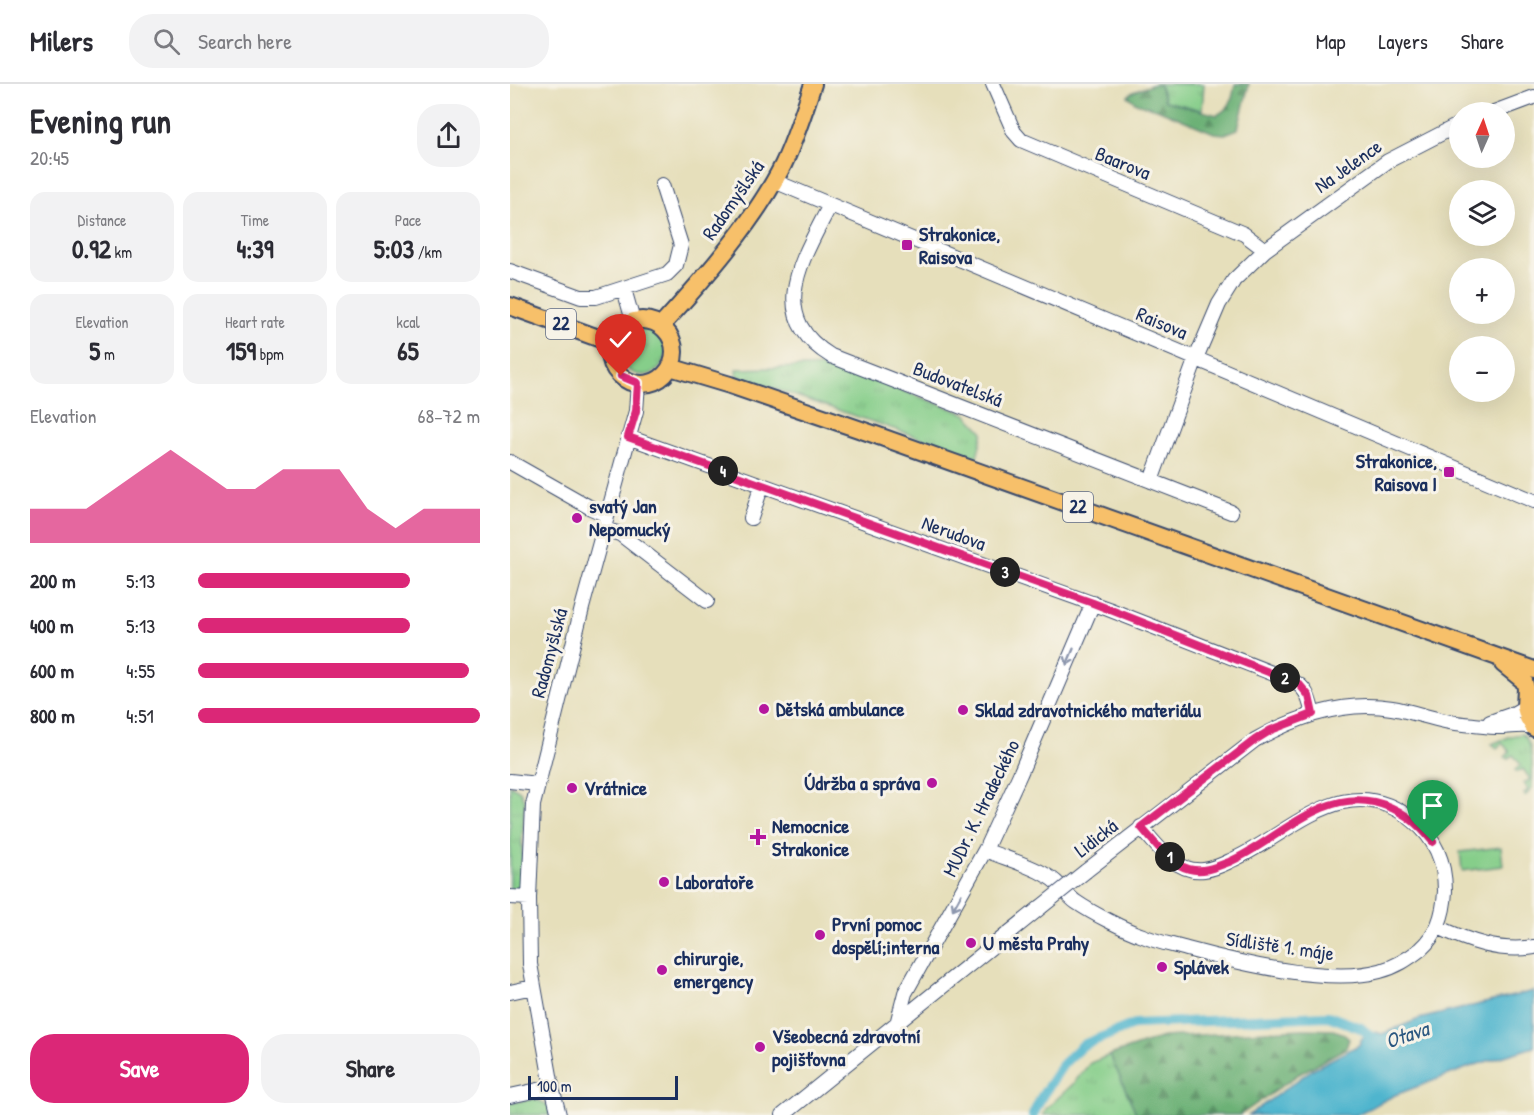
<!DOCTYPE html>
<meta charset="utf-8">
<style>
:root{--surface:#fff;--page:#f2f2f3;--text:#2b2b33;--muted:#7c7c81;--line:#e1e1e2;--accent:#db2777}
body{margin:0;font-family:"Patrick Hand",sans-serif;background:var(--page);color:var(--text);height:100vh;display:flex;flex-direction:column;font-size:22px;white-space:nowrap}
*{box-sizing:border-box;margin:0}
p{font-size:20px;color:var(--muted)}
.icon{flex:none;width:33px;height:33px;fill:none;stroke:currentColor;stroke-width:2;stroke-linecap:round;stroke-linejoin:round}
.map{position:relative;flex:1;overflow:hidden}
.sheet{display:flex;flex-direction:column;background:var(--surface);width:510px}
.sheet>*{flex:none}
.needle{width:39px;rotate:3deg}
.buttons{position:absolute;left:939px;top:18px;display:grid;gap:12px}
.buttons a{display:grid;place-items:center;width:66px;height:66px;border-radius:50%;background:var(--surface);box-shadow:0 6px 24px #0002;font-size:30px}
.scale{position:absolute;left:18px;bottom:15px;width:150px;box-sizing:border-box;padding-left:6px;border:3px solid #1b2f5e;border-top:0;font-size:16px;line-height:21px;white-space:nowrap;color:#1b2f5e;-webkit-text-stroke:4px #f7f3e8;paint-order:stroke}
.pin{position:absolute;display:grid;place-items:center;width:51px;height:51px;color:#fff;margin:-62px -26px;border-radius:50% 50% 50% 0;rotate:-45deg;box-shadow:0 0 6px #0007}
.pin .icon{rotate:45deg}
.km{position:absolute;width:30px;height:30px;margin:-15px;border-radius:50%;background:#222;color:#fff;font-size:16px;line-height:30px;text-align:center}
.round{display:grid;place-items:center;flex:none;width:63px;height:63px;border-radius:24px;background:var(--page)}
.summary{display:flex;align-items:center;justify-content:space-between;height:102px;padding:0 30px}
h1{font-size:33px;font-weight:800;line-height:45px}
.stats{display:grid;grid-template-columns:repeat(3,1fr);gap:9px;height:102px;padding:6px 30px}
.stats div{display:grid;align-content:center;border-radius:15px;background:var(--page);text-align:center}
.stats b{font-size:26px;font-weight:800}
.stats small{font-size:16px;font-weight:400}
.stats p{font-size:16px}
.chart{height:168px;padding:12px 30px}
.chart p{display:flex;justify-content:space-between}
.chart svg{width:100%;height:108px;margin-top:6px;fill:var(--accent);opacity:.7}
.action{display:flex;gap:12px;margin-top:auto;padding:12px 30px}
.action a{flex:1;height:69px;border-radius:24px;background:var(--accent);color:#fff;font-size:24px;font-weight:800;line-height:69px;text-align:center}
.action a+a{background:var(--page);color:var(--text)}
ul{padding:0 30px;list-style:none;font-size:20px}
li{display:grid;grid-template-columns:96px 72px 1fr;align-items:center;height:45px}
li i{height:15px;border-radius:8px;background:var(--accent)}
header{display:flex;align-items:center;gap:36px;box-sizing:border-box;height:84px;padding:0 30px;background:var(--surface);border-bottom:2px solid var(--line)}
header strong{font-size:28px}
nav{display:flex;gap:33px;margin-inline-start:auto;font-size:21px}
.search{width:420px;height:54px;background:var(--page);display:flex;align-items:center;gap:15px;box-sizing:border-box;padding:0 21px;border-radius:24px;color:var(--muted);font-size:22px}
main{display:flex;flex:1;min-height:0}
.map>svg:first-child{display:block}
</style>
<header>
<strong>Milers</strong>
<div class="search"><svg class="icon" aria-label="search" viewBox="0 0 24 24"><circle cx="10" cy="10" r="6"/><path d="M15 15l6 6"/></svg>Search here</div>
<nav><a>Map</a><a>Layers</a><a>Share</a></nav>
</header>
<main>
<section class="sheet">
<div class="summary"><div><h1>Evening run</h1><p>20:45</p></div><a class="round"><svg class="icon" aria-label="share" viewBox="0 0 24 24"><path d="M12 15V3M7 8l5-5 5 5M5 13v7h14v-7"/></svg></a></div>
<div class="stats">
<div><p>Distance</p><b>0.92<small> km</small></b></div>
<div><p>Time</p><b>4:39</b></div>
<div><p>Pace</p><b>5:03<small> /km</small></b></div>
</div>
<div class="stats">
<div><p>Elevation</p><b>5<small> m</small></b></div>
<div><p>Heart rate</p><b>159<small> bpm</small></b></div>
<div><p>kcal</p><b>65</b></div>
</div>
<div class="chart"><p><span>Elevation</span>68–72 m</p>
<svg viewBox="0 0 160 44" preserveAspectRatio="none"><path d="M0 44V30L10 30L20 30L30 22L40 14L50 6L60 14L70 22L80 22L90 14L100 14L110 14L120 30L130 38L140 30L150 30L160 30V44z"/></svg>
</div>
<ul>
<li><b>200 m</b>5:13<i style="width:75%"></i></li>
<li><b>400 m</b>5:13<i style="width:75%"></i></li>
<li><b>600 m</b>4:55<i style="width:96%"></i></li>
<li><b>800 m</b>4:51<i style="width:100%"></i></li>
</ul>
<div class="action"><a>Save</a><a>Share</a></div>
</section>
<div class="map">
<svg width="1024" height="1031" viewBox="0 0 1024 1031">
<defs>
<pattern id="grass-tufts" width="24" height="20" patternUnits="userSpaceOnUse" patternTransform="scale(1.5)"><rect width="24" height="20" fill="#86ce8a"/><path d="M3 7l-1-3M5 7V3M7 7l1-3M15 17l-1-3M17 17v-4M19 17l1-3" fill="none" stroke="#73b17a"/></pattern>
<pattern id="forest-firs" width="22" height="20" patternUnits="userSpaceOnUse" patternTransform="scale(1.5)"><rect width="22" height="20" fill="#6cb176"/><path d="M5 1l3.5 6h-7zM16 11l3.5 6h-7z" fill="#589064"/></pattern>
</defs>
<rect width="100%" height="100%" fill="#f7f3e8"/>
<filter id="ink" filterUnits="userSpaceOnUse"><feTurbulence type="fractalNoise" baseFrequency=".0167" numOctaves="2"/><feDisplacementMap in="SourceGraphic" scale="12" xChannelSelector="R" yChannelSelector="G"/><feConvolveMatrix kernelMatrix="1 2 1 2 8 2 1 2 1" color-interpolation-filters="sRGB"/></filter>
<filter id="wash" filterUnits="userSpaceOnUse"><feTurbulence type="fractalNoise" baseFrequency=".008" numOctaves="4" result="noise"/><feDisplacementMap in="SourceGraphic" scale="24" xChannelSelector="R" yChannelSelector="G"/><feGaussianBlur stdDeviation="1.35" result="paint"/><feColorMatrix in="noise" values="0 0 0 0 0 0 0 0 0 0 0 0 0 0 0 0 0 1.4 0 .05"/><feComposite in="paint" operator="in"/></filter>
<g filter="url(#wash)">
<rect width="100%" height="100%" fill="#e6dfbb"/>
<!-- grass -->
<path fill="url(#grass-tufts)" stroke="#507e74" stroke-width="1.5" d="M649,0H694L692,26L655,17Z
M110 268a23 23 0 1 1 46 0a23 23 0 1 1-46 0Z
M325,282L456,330L473,348L467,373L227,292L226,285Z
M1012,650C1024,657 1023,688 1022,705L1015,712L1014,709L1018,706L1014,699L1020,695L1013,685L1007,688L1005,686L1011,681L1003,671L997,675L995,673L1000,668L992,659L987,664L982,660L1001,652Z
M0,701L10,707L15,718L12,755V801L9,805L0,806Z
M600,971L627,1031H533L536,1025L562,1001L580,979Z
M24,1015C33,1018 41,1021 44,1031H0V1019Z"/>
<!-- forest -->
<path fill="url(#forest-firs)" stroke="#44706a" stroke-width="1.5" d="M644,0H649L655,17L707,31C722,23 722,16 725,0H739L728,45L715,50L704,49L647,25L626,19L618,12L623,8Z
M793,945L823,946L832,949L839,955L836,964L789,990L730,1031H627L600,971L653,953Z"/>
<!-- pitch -->
<path fill="#86ce8a" stroke="#507e74" stroke-width="1.5" d="M991,763L993,782L952,787L950,768Z"/>
<!-- water -->
<path fill="#4fb5ce" stroke="#357296" stroke-width="1.5" d="M1024,907V963L965,981L885,1011L846,1031H739L803,985L849,961L852,954L866,948L872,950L909,935Z"/>
<g fill="none" stroke-linecap="round" stroke-linejoin="round">
<!-- canal -->
<path stroke="#4fb5ce" stroke-width="10" d="M523,1031L532,1012L554,979L573,961L625,940L818,932L851,944L870,960"/>
</g>
</g>
<g filter="url(#ink)">
<g fill="none" stroke-linecap="round" stroke-linejoin="round">
<!-- minor casing -->
<g stroke="#39496c" stroke-width="16">
<path id="minor" d="M483,0L504,48L511,56L734,150L755,166
M984,28L1024,13
M264,97L1024,417
M320,121C294,173 254,231 321,272L721,428
M0,187L71,213H86L157,190L166,181L171,161L152,101
M114,205L123,237
M118,353L598,525L782,597C797,603 799,615 803,630
M0,378L81,424L97,431
M641,397L686,274L709,220L724,196L755,166L878,77L950,40
M241,434L252,401
M94,445L110,450L197,517
M980,638L1003,630L1015,623
M0,697L27,700
M475,766C494,774 523,782 539,793C550,799 556,811 566,818C582,829 615,846 633,852C647,858 663,861 677,865C729,879 819,901 870,887C886,883 898,875 911,865C928,850 934,829 935,807C935,779 926,755 904,737C836,681 781,751 720,777C712,781 703,785 694,786C667,790 646,761 631,743
M576,787L745,656C786,633 835,616 882,624C906,628 929,638 954,640C966,641 979,643 991,643C1002,643 1012,640 1023,643
M0,813L19,814
M928,843C958,857 990,869 1024,863
M0,908L23,903
M387,940L395,909L475,766L510,690L583,519
M0,1012L42,1003
M49,1031L42,1003L20,880L19,814L23,721L72,524L126,327L128,299
M273,1031L531,823"/>
</g>
<!-- major casing -->
<g stroke="#39496c" stroke-width="20">
<path id="major" d="M0,222L102,259
M100 268a32 32 0 1 1 64 0a32 32 0 1 1-64 0Z
M151,242C193,196 245,137 273,81C285,56 294,27 303,0
M160,283L220,301L363,350L1024,586
M993,580L1014,597L1016,604L1015,623L1018,634L1024,644"/>
</g>
<!-- minor -->
<use href="#minor" stroke="#fff" stroke-width="14"/>
<!-- major -->
<use href="#major" stroke="#f7c06b" stroke-width="16"/>
<!-- minor-bridge casing -->
<g stroke="#39496c" stroke-width="16" stroke-linecap="butt">
<path id="minor-bridge" d="M531,823L576,787"/>
</g>
<!-- minor-bridge -->
<use href="#minor-bridge" stroke="#fff" stroke-width="14"/>
</g>
<!-- one-way arrows -->
<defs><path id="oneway-shaft" d="M-6 0H5M1.5-3L5.5 0L1.5 3" fill="none" stroke-width="1.6" stroke-linecap="round" stroke-linejoin="round" transform="scale(1.5)"/></defs>
<g stroke="#8d97ae">
<use href="#oneway-shaft" transform="translate(560 573) rotate(113)"/>
<use href="#oneway-shaft" transform="translate(447 818) rotate(119)"/>
</g>
</g>
<g fill="none" stroke-linecap="round" stroke-linejoin="round" filter="url(#ink)">
<!-- route casing -->
<g stroke="#fff" stroke-width="12">
<path id="route" d="M111,292L128,299L126,327L118,353L583,519L789,600L799,612L803,630L761,646L745,656L631,743C644,758 660,780 679,785C693,789 706,783 719,778C766,758 809,706 864,718C890,724 907,738 923,758"/>
</g>
<!-- route -->
<use href="#route" stroke="#db2777" stroke-width="8"/>
</g>
<!-- markers -->
<g fill="#b5179e" stroke="#f7f3e8" stroke-width="2">
<rect x="391" y="155" width="12" height="12" rx="3"/>
<rect x="933" y="382" width="12" height="12" rx="3"/>
<circle cx="67" cy="434" r="6"/>
<circle cx="254" cy="625" r="6"/>
<circle cx="453" cy="626" r="6"/>
<circle cx="422" cy="699" r="6"/>
<circle cx="62" cy="704" r="6"/>
<path d="M245 744h6v6h6v6h-6v6h-6v-6h-6v-6h6z"/>
<circle cx="154" cy="798" r="6"/>
<circle cx="310" cy="851" r="6"/>
<circle cx="461" cy="859" r="6"/>
<circle cx="652" cy="883" r="6"/>
<circle cx="152" cy="886" r="6"/>
<circle cx="250" cy="963" r="6"/>
</g>
<g text-anchor="middle" stroke-width="6" stroke-linejoin="round" paint-order="stroke">
<!-- shield labels -->
<g fill="#f7f3e8" stroke="#5d6a87" stroke-width="1.5">
<rect x="36" y="225" width="30" height="30" rx="4.5"/>
<rect x="553" y="408" width="30" height="30" rx="4.5"/>
</g>
<g font-size="18" font-weight="bold" fill="#1b2f5e">
<text x="51" y="246">22</text>
<text x="568" y="429">22</text>
</g>
<!-- street labels -->
<g font-size="20" fill="#1b2f5e" stroke="#f7f3e8">
<text transform="translate(613 79) rotate(22)" y="7">Baarova</text>
<text transform="translate(838 82) rotate(-35)" y="7">Na Jelence</text>
<text transform="translate(223 116) rotate(-55)" y="7">Radomyšlská</text>
<text transform="translate(652 239) rotate(23)" y="7">Raisova</text>
<text transform="translate(448 300) rotate(21)" y="7">Budovatelská</text>
<text transform="translate(444 449) rotate(20)" y="7">Nerudova</text>
<text transform="translate(39 569) rotate(-75)" y="7">Radomyšlská</text>
<text transform="translate(471 724) rotate(-64)" y="7">MUDr. K. Hradeckého</text>
<text transform="translate(586 754) rotate(-38)" y="7">Lidická</text>
<text transform="translate(770 862) rotate(8)" y="7">Sídliště 1. máje</text>
</g>
<!-- poi labels -->
<g font-size="20" font-weight="bold" fill="#1b2f5e" stroke="#f7f3e8" text-anchor="start">
<text x="409" y="157">Strakonice,<tspan x="409" dy="23">Raisova</tspan></text>
<text x="927" y="384" text-anchor="end">Strakonice,<tspan x="927" dy="23">Raisova I</tspan></text>
<text x="79" y="429">svatý Jan<tspan x="79" dy="23">Nepomucký</tspan></text>
<text x="266" y="632">Dětská ambulance</text>
<text x="465" y="633">Sklad zdravotnického materiálu</text>
<text x="410" y="706" text-anchor="end">Údržba a správa</text>
<text x="74" y="711">Vrátnice</text>
<text x="262" y="749">Nemocnice<tspan x="262" dy="23">Strakonice</tspan></text>
<text x="166" y="805">Laboratoře</text>
<text x="322" y="847">První pomoc<tspan x="322" dy="23">dospělí;interna</tspan></text>
<text x="473" y="866">U města Prahy</text>
<text x="164" y="881">chirurgie,<tspan x="164" dy="23">emergency</tspan></text>
<text x="664" y="890">Splávek</text>
<text x="262" y="959">Všeobecná zdravotní<tspan x="262" dy="23">pojišťovna</tspan></text>
</g>
<!-- water labels -->
<g font-size="21" font-style="italic" fill="#2b5780" stroke="#f7f3e8">
<text transform="translate(897 951) rotate(-19)" y="7">Otava</text>
</g>
</g>
</svg>
<div class="buttons">
<a><svg class="needle" viewBox="-14 -14 28 28"><path d="M0-13l5 13h-10z" fill="#e53935"/><path d="M0 13l5-13h-10z" fill="#7c7c81"/></svg></a>
<a><svg class="icon" aria-label="layers" viewBox="0 0 24 24"><path d="M12 4l9 5-9 5-9-5zM3 14l9 5 9-5"/></svg></a>
<a>+</a>
<a>−</a>
</div>
<div class="scale">100 m</div>
<div class="pin" style="left:923px;top:758px;background:#1e9e55"><svg class="icon" aria-label="arrive" viewBox="0 0 24 24"><path d="M6 21V4h12l-3 4 3 4H6"/></svg></div>
<div class="pin" style="left:111px;top:292px;background:#d93025"><svg class="icon" aria-label="check" viewBox="0 0 24 24"><path d="M5 12l5 5 9-10"/></svg></div>
<b class="km" style="left:660px;top:773px">1</b>
<b class="km" style="left:775px;top:594px">2</b>
<b class="km" style="left:495px;top:488px">3</b>
<b class="km" style="left:213px;top:387px">4</b>
</div>
</main>
